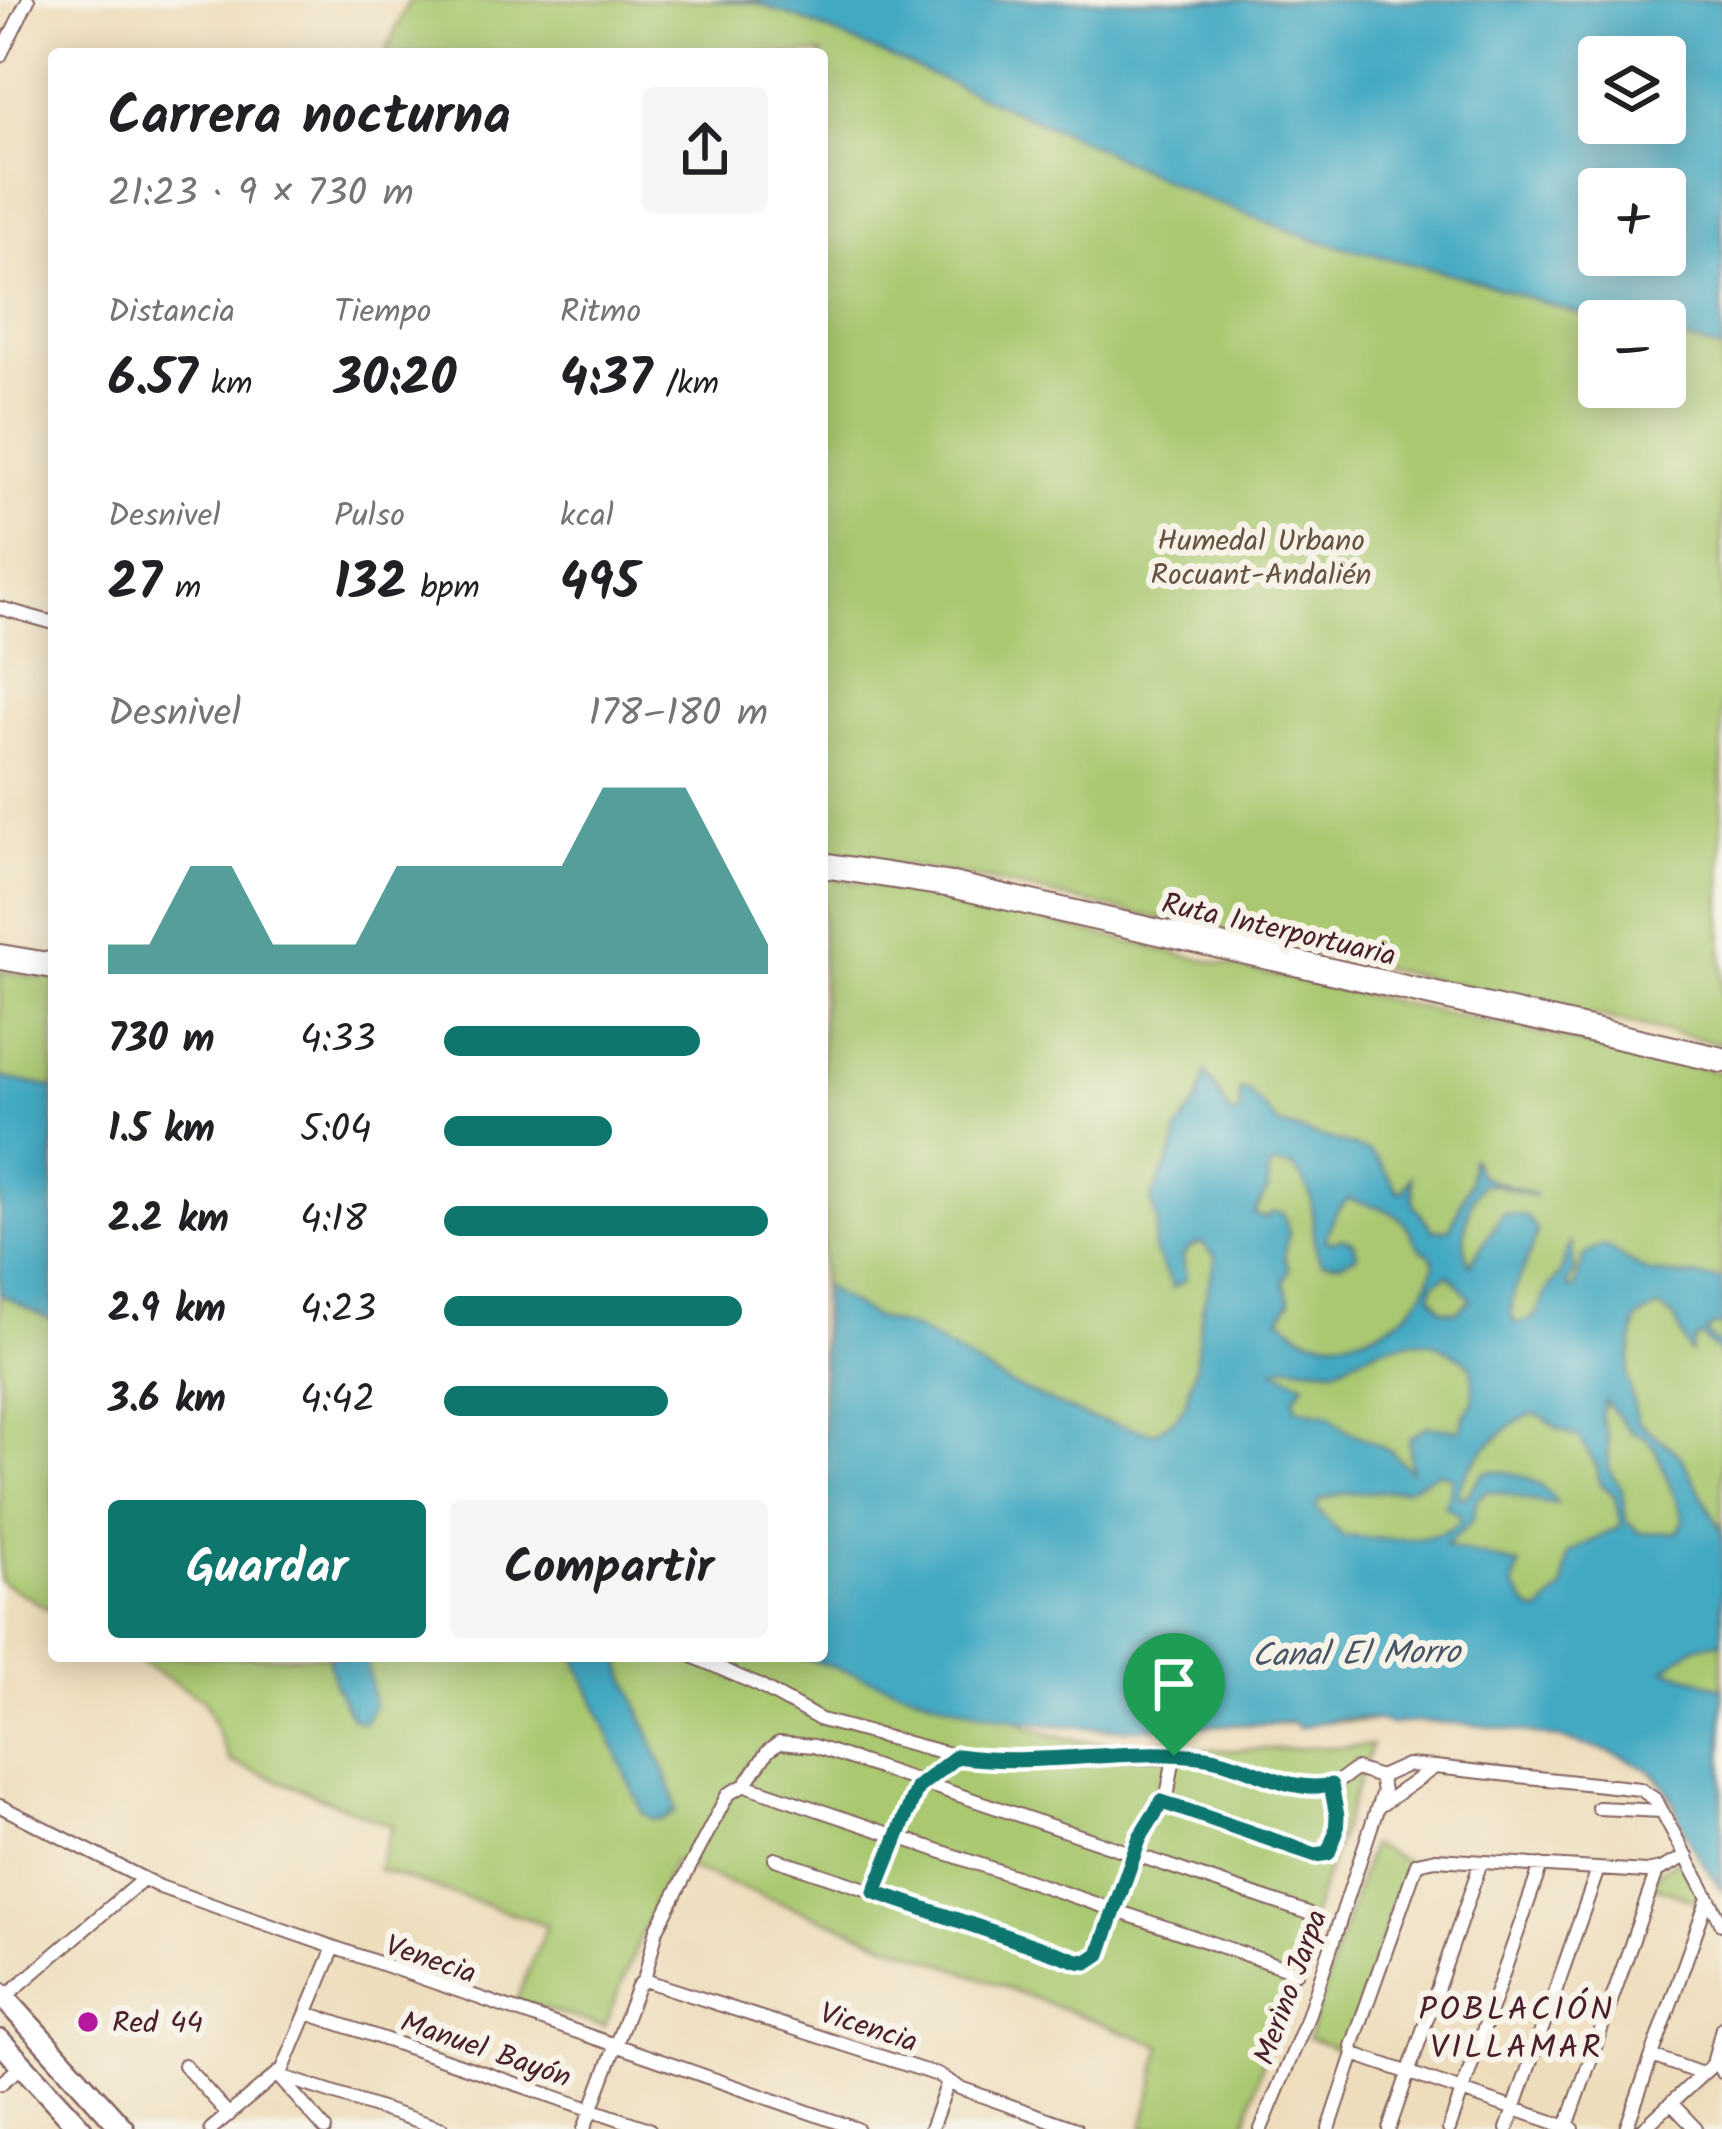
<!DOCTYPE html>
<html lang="es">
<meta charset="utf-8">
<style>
:root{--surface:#fff;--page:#f6f6f6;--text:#202124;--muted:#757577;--accent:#0f766e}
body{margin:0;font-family:Kalam,sans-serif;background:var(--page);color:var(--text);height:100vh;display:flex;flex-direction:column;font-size:45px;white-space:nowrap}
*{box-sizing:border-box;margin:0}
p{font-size:39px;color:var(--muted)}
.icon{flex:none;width:66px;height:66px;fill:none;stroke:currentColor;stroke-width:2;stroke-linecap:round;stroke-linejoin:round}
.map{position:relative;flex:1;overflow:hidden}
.sheet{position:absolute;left:48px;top:48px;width:780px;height:1614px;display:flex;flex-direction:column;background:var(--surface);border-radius:12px;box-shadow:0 6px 30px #0003}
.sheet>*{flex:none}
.controls{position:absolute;left:1578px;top:36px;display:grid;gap:24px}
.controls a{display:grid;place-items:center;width:108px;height:108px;border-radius:12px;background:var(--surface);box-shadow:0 6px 30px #0003;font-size:60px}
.pin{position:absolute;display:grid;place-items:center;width:102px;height:102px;color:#fff;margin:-123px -51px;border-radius:50% 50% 50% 0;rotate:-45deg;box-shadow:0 0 12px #0007}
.pin .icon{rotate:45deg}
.round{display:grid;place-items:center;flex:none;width:126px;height:126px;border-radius:12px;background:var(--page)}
.head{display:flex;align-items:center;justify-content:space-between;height:204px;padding:0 60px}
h1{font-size:54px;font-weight:600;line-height:90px}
.stats{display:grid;grid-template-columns:repeat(3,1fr);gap:18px;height:204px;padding:12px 60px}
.stats div{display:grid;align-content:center}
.stats b{font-size:51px;font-weight:600}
.stats small{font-size:33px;font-weight:400}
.stats p{font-size:33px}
.chart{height:336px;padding:24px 60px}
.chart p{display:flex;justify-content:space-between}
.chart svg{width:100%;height:216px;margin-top:12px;fill:var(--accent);opacity:.7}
.primary-button{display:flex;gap:24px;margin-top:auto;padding:24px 60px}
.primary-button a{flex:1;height:138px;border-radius:12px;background:var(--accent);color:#fff;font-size:48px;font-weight:600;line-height:138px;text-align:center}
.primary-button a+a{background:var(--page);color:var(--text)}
ul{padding:0 60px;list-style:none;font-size:39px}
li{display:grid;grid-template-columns:192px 144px 1fr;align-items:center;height:90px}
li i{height:30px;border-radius:15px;background:var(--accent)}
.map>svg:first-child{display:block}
</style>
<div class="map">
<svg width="1722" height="2129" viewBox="0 0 1722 2129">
<rect width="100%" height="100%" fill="#f7f3e8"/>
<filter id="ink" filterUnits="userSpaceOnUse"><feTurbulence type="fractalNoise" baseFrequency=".00833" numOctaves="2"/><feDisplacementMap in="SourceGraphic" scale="24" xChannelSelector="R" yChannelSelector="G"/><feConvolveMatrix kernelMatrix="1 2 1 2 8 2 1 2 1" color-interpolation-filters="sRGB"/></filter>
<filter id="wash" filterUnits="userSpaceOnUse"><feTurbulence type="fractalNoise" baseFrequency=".004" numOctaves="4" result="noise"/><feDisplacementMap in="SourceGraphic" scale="48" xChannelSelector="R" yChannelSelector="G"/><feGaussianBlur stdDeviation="2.7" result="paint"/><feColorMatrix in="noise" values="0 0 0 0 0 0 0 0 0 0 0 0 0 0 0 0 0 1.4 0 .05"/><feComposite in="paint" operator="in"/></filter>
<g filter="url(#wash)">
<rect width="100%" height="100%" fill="#eeddbc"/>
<!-- green -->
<path fill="#a9c86f" stroke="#7a744d" stroke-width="3" fill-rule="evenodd" d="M409,0H996L1599,255L1722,272V1044L973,877L822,853V54H385ZM1599,321H1665V387H1599Z
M822,876L997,909L1187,956L1510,1027L1523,1025L1527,1031L1654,1059L1658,1056L1722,1073V1891L1690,1842L1665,1786L1649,1770L1664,1772L1592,1744L1516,1726L1399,1720L1102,1729L1008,1716C1086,1765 1275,1747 1371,1746L1271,2033L1244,2129H1143L1162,2046L672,1862L604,2026L516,2001L547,1925L378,1869L392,1826L230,1761L204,1700L130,1656H822Z
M0,971L42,978L54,975V1612L0,1581Z
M1371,1845L1408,1863L1344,2052L1308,2038Z
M1686,1858L1705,1904L1653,1886L1658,1871Z"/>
<!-- water -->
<path fill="#42a9c2" stroke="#466476" stroke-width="3" fill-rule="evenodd" d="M711,0H1722V350L1665,335V321L1592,318L1464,277L1318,241L1195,195L1071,135L808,22L756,3ZM1665,57V123H1599V57ZM1665,189V255H1599V189Z
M1206,1073L1232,1116L1240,1111V1090L1249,1091L1278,1124L1368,1151L1380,1163L1398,1191H1403L1411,1177L1414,1205L1433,1230L1450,1228L1470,1181L1471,1156L1480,1176L1533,1194L1536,1197L1495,1184H1482C1466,1202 1459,1245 1470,1264L1503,1213L1526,1216L1537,1230C1534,1258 1501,1296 1515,1323C1546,1319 1536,1307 1548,1289C1551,1282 1558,1279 1561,1272C1566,1260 1563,1253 1571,1243L1575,1272L1567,1283L1570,1289L1575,1288L1584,1255L1603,1245L1649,1273L1722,1279V1325L1710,1327L1706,1334L1722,1347V1364L1717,1351L1701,1336L1694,1340L1691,1353L1688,1350L1674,1317L1659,1307L1636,1320L1627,1377L1638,1422L1680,1455L1722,1532V1643L1696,1646L1665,1669L1722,1688V1891C1713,1874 1700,1861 1691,1844C1680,1823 1676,1796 1659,1778C1623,1741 1441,1713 1390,1725C1366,1713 1325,1719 1300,1728L1291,1722C1207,1725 1127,1733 1043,1724C958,1714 878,1678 796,1656H822V1286L873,1317L917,1330L1011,1385L1089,1418L1154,1433L1176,1418L1186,1403L1195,1368L1202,1309L1216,1258L1202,1243L1190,1247L1183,1256L1186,1279L1173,1288L1153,1248L1157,1222L1151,1200L1174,1151L1177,1132L1198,1100ZM1274,1165L1292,1167C1328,1201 1301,1230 1322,1262L1341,1263L1357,1255L1354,1243L1343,1238L1331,1242L1325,1240L1336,1211L1349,1199C1368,1205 1392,1206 1406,1225C1419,1242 1407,1241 1431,1255L1434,1264C1421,1319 1366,1348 1311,1338C1299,1335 1290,1323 1280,1318L1290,1301L1284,1282L1289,1268L1284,1257L1289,1232L1283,1213L1274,1212L1264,1218L1254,1214L1268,1189V1171ZM1449,1274L1471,1300L1456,1312L1441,1309L1431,1295L1434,1283ZM1412,1341L1432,1342L1464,1359L1472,1368L1474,1403L1465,1414L1461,1430L1427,1426L1409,1439L1411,1471L1391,1451L1346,1430L1329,1415L1296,1408L1295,1396L1305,1383L1274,1369L1287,1365L1335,1368L1382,1347ZM1605,1401L1631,1432L1645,1437L1655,1448L1684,1520L1678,1532L1640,1533L1626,1520L1622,1489L1609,1468L1608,1437L1601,1417ZM1533,1414L1542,1416L1556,1428L1580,1438L1596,1467L1601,1484L1614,1495L1621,1526L1568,1553L1563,1588L1540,1613L1530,1609L1513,1585L1520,1565L1445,1546L1472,1521L1477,1499L1487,1491C1511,1491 1536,1506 1557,1503C1543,1481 1510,1467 1484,1472L1466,1496H1458C1461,1467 1506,1423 1533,1414ZM1439,1472L1452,1477L1450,1494L1444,1506L1459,1514L1460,1522C1432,1547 1377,1538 1342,1536L1316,1507L1320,1500L1341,1494L1407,1489Z
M0,1077L54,1088V1321L0,1294Z
M328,1656H366L374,1705L364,1723L352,1718L334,1683Z
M575,1656H618L673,1793L676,1811L663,1819H654L643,1813Z"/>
</g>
<g filter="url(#ink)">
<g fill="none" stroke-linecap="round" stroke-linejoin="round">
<!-- street casing -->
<g stroke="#83625e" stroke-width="16">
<path id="street" d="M0,56L28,0
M0,608L54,623
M692,1656L758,1685L821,1720L957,1756L1007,1760L1205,1757L1297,1785L1317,1788L1336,1783L1356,1769L1380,1777L1383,1791L1307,2019L1261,2129
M1380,1777L1407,1765L1435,1767
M745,1785L1297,1972
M1162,1802L1324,1856L1336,1833L1331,1785
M0,1806L160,1887L857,2129
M1378,1807L1435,1767L1640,1789L1656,1800L1722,1924
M1598,1808L1662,1811
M775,1859L1087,1962L1101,1949L1140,1837L1168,1792L1174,1756
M875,1892L917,1788L957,1756
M644,1980L938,2075L960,2088L1076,2129
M5,1997L142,1880
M307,2013L649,2129
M1722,2028L1714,2060L1722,2072
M1354,2054L1573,2129
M1652,2056L1702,2074
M184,2065L229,2115
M277,2075L443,2129
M278,2076L325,2129
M0,2084L23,2065
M1671,2103L1696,2129
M211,2129L283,2069L333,1950
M584,2129L638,1986L644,1980L657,1929L728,1794L745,1785L768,1751L779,1743L814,1746L1308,1913
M931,2129L948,2082
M1329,2129L1354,2054L1352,2046L1417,1863L1436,1859L1646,1872L1661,1869L1687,1856
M1389,2129L1481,1862
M1449,2129L1541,1865
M1507,2129L1598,1869
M1566,2129L1657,1871
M1626,2129L1708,1898
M1643,2129L1722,2056"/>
</g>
<!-- primary casing -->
<g stroke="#83625e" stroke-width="26">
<path id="primary" d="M0,1993L123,2129
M0,2041L81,2129"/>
</g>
<!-- highway casing -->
<g stroke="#83625e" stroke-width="28">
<path id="highway" d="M822,865L952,885L1722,1060
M0,957L54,966"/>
</g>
<!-- street -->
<use href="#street" stroke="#fff" stroke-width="12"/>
<!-- primary -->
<use href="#primary" stroke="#fff" stroke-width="21"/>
<!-- highway -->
<use href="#highway" stroke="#fff" stroke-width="24"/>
</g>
</g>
<g fill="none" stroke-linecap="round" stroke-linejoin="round" filter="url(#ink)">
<!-- route casing -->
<g stroke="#fff" stroke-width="24">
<path id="route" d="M957,1756C1039,1768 1124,1746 1206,1757C1248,1763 1288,1795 1331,1785L1337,1816L1336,1833L1328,1853L1316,1855L1162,1802L1140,1837L1099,1954L1087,1962L1078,1961L875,1892L917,1788Z"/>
</g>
<!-- route -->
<use href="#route" stroke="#0f766e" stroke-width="15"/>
</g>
<!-- markers -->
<circle fill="#b5179e" stroke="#f7f3e8" stroke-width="4.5" cx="88" cy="2022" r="12"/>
<g text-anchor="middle" stroke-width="12" stroke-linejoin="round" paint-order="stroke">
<!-- park labels -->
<g font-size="30" fill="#66523f" stroke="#f7f3e8">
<text x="1261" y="550">Humedal Urbano<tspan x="1261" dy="34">Rocuant-Andalién</tspan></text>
</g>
<!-- street labels -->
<g font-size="30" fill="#4a1f2b" stroke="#f7f3e8">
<text transform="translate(1279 929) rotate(13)" y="10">Ruta Interportuaria</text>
<text transform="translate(431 1959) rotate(19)" y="10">Venecia</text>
<text transform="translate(1290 1987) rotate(-70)" y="10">Merino Jarpa</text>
<text transform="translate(869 2027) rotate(18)" y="10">Vicencia</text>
<text transform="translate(486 2049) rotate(19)" y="10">Manuel Bayón</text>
</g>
<!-- poi labels -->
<g font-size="30" fill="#4a1f2b" stroke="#f7f3e8" text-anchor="start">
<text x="112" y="2032">Red 44</text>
</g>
<!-- water labels -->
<g font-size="33" font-style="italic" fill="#475667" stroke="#f7f3e8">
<text transform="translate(1356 1652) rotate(-1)" y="12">Canal El Morro</text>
</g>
<!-- neighbourhood labels -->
<g font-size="33" letter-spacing="3" fill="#4a1f2b" stroke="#f7f3e8">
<text x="1517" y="2020">POBLACIÓN<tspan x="1517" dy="38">VILLAMAR</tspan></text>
</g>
</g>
</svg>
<div class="controls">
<a><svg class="icon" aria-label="layers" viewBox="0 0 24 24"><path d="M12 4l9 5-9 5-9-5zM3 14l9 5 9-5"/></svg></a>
<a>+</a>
<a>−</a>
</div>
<div class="pin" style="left:1174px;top:1756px;background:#1e9e55"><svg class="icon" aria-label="arrive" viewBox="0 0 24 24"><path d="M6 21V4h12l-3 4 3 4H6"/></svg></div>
<section class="sheet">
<div class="head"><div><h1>Carrera nocturna</h1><p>21:23 · 9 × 730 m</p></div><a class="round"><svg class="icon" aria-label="share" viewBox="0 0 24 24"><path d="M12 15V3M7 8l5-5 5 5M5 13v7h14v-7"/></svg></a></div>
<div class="stats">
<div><p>Distancia</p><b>6.57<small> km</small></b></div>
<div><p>Tiempo</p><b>30:20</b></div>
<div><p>Ritmo</p><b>4:37<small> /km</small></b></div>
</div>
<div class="stats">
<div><p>Desnivel</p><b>27<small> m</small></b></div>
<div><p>Pulso</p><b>132<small> bpm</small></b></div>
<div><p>kcal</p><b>495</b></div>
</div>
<div class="chart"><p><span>Desnivel</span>178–180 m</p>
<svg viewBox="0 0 160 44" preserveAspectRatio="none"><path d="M0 44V38L10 38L20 22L30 22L40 38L50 38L60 38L70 22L80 22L90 22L100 22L110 22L120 6L130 6L140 6L150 22L160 38V44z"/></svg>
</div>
<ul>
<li><b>730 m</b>4:33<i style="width:79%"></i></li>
<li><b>1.5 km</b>5:04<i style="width:52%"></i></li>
<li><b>2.2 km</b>4:18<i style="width:100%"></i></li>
<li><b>2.9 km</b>4:23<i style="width:92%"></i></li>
<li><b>3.6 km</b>4:42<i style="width:69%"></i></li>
</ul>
<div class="primary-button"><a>Guardar</a><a>Compartir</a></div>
</section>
</div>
